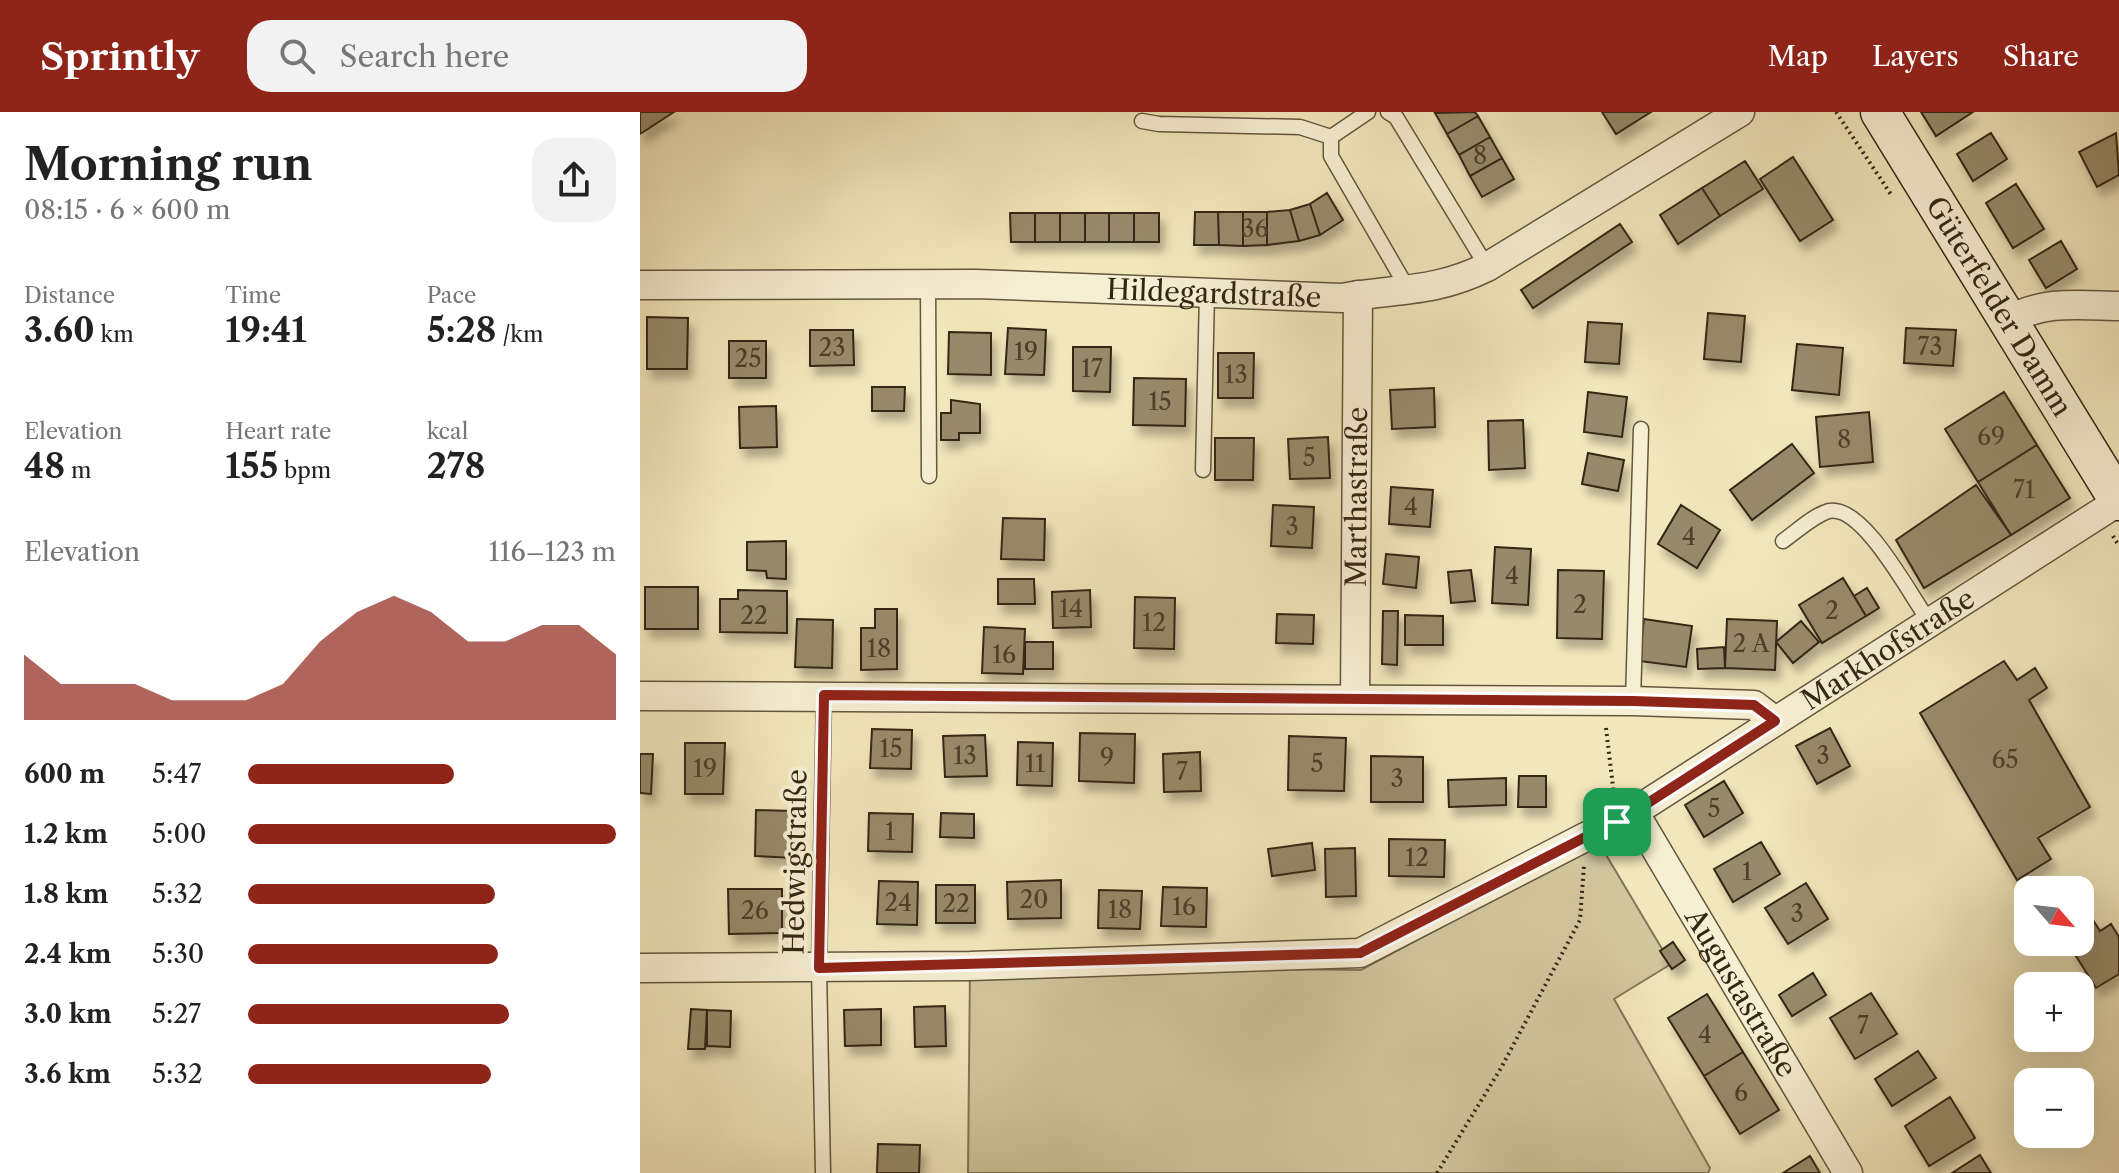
<!DOCTYPE html>
<meta charset="utf-8">
<style>
:root{--surface:#fff;--page:#f2f2f2;--text:#222;--muted:#767676;--accent:#8f2418}
body{margin:0;font-family:"Libre Caslon Text",serif;background:var(--page);color:var(--text);height:100vh;display:flex;flex-direction:column;font-size:30px;white-space:nowrap}
*{box-sizing:border-box;margin:0}
p{font-size:26px;color:var(--muted)}
.icon{flex:none;width:44px;height:44px;fill:none;stroke:currentColor;stroke-width:2;stroke-linecap:round;stroke-linejoin:round}
.map{position:relative;flex:1;overflow:hidden}
.side{display:flex;flex-direction:column;background:var(--surface);width:640px}
.side>*{flex:none}
.needle{width:52px;rotate:118deg}
.tools{position:absolute;left:1374px;top:764px;display:grid;gap:16px}
.tools a{display:grid;place-items:center;width:80px;height:80px;border-radius:16px;background:var(--surface);box-shadow:0 8px 32px #0002;font-size:40px}
.pin{position:absolute;display:grid;place-items:center;width:68px;height:68px;color:#fff;margin:-34px;border-radius:16px;box-shadow:0 4px 12px #0006}
.round{display:grid;place-items:center;flex:none;width:84px;height:84px;border-radius:24px;background:var(--page)}
.summary{display:flex;align-items:center;justify-content:space-between;height:136px;padding:0 24px}
h1{font-size:44px;font-weight:700;line-height:60px}
.figures{display:grid;grid-template-columns:repeat(3,1fr);gap:12px;height:136px;padding:8px 24px}
.figures div{display:grid;align-content:center}
.figures b{font-size:34px;font-weight:700}
.figures small{font-size:22px;font-weight:400}
.figures p{font-size:22px}
.chart{height:224px;padding:16px 24px}
.chart p{display:flex;justify-content:space-between}
.chart svg{width:100%;height:144px;margin-top:8px;fill:var(--accent);opacity:.7}
ul{padding:0 24px;list-style:none;font-size:26px}
li{display:grid;grid-template-columns:128px 96px 1fr;align-items:center;height:60px}
li i{height:20px;border-radius:10px;background:var(--accent)}
header{display:flex;align-items:center;gap:48px;box-sizing:border-box;height:112px;padding:0 40px;background:var(--accent);color:#fff}
header strong{font-size:38px}
nav{display:flex;gap:44px;margin-inline-start:auto;font-size:28px}
.search{width:560px;height:72px;background:var(--page);display:flex;align-items:center;gap:20px;box-sizing:border-box;padding:0 28px;border-radius:24px;color:var(--muted);font-size:30px}
main{display:flex;flex:1;min-height:0}
.map>svg:first-child{display:block}
</style>
<header>
<strong>Sprintly</strong>
<div class="search"><svg class="icon" aria-label="search" viewBox="0 0 24 24"><circle cx="10" cy="10" r="6"/><path d="M15 15l6 6"/></svg>Search here</div>
<nav><a>Map</a><a>Layers</a><a>Share</a></nav>
</header>
<main>
<section class="side">
<div class="summary"><div><h1>Morning run</h1><p>08:15 · 6 × 600 m</p></div><a class="round"><svg class="icon" aria-label="share" viewBox="0 0 24 24"><path d="M12 15V3M7 8l5-5 5 5M5 13v7h14v-7"/></svg></a></div>
<div class="figures">
<div><p>Distance</p><b>3.60<small> km</small></b></div>
<div><p>Time</p><b>19:41</b></div>
<div><p>Pace</p><b>5:28<small> /km</small></b></div>
</div>
<div class="figures">
<div><p>Elevation</p><b>48<small> m</small></b></div>
<div><p>Heart rate</p><b>155<small> bpm</small></b></div>
<div><p>kcal</p><b>278</b></div>
</div>
<div class="chart"><p><span>Elevation</span>116–123 m</p>
<svg viewBox="0 0 160 44" preserveAspectRatio="none"><path d="M0 44V24L10 33L20 33L30 33L40 38L50 38L60 38L70 33L80 20L90 11L100 6L110 11L120 20L130 20L140 15L150 15L160 24V44z"/></svg>
</div>
<ul>
<li><b>600 m</b>5:47<i style="width:56%"></i></li>
<li><b>1.2 km</b>5:00<i style="width:100%"></i></li>
<li><b>1.8 km</b>5:32<i style="width:67%"></i></li>
<li><b>2.4 km</b>5:30<i style="width:68%"></i></li>
<li><b>3.0 km</b>5:27<i style="width:71%"></i></li>
<li><b>3.6 km</b>5:32<i style="width:66%"></i></li>
</ul>
</section>
<div class="map">
<svg width="1479" height="1061" viewBox="0 0 1479 1061">
<defs>
<filter id="shadow"><feDropShadow dx="5" dy="9" stdDeviation="4" flood-color="#0004"/></filter>
</defs>
<rect width="100%" height="100%" fill="#f2e7bc"/>
<filter id="stains"><feTurbulence type="fractalNoise" baseFrequency=".0025" numOctaves="4"/><feColorMatrix values="0 0 0 0 .2 0 0 0 0 .09 0 0 0 0 .02 0 0 0 .5 -.17"/></filter>
<radialGradient id="worn" r=".72"><stop offset=".6" stop-color="#630" stop-opacity="0"/><stop offset="1" stop-color="#630" stop-opacity=".3"/></radialGradient>
<!-- green -->
<path fill="#d2c69f" stroke="#837659" stroke-width="2" d="M959,731L1031,852L974,887L1070,1056L1068,1061H328L330,854L721,858Z"/>
<!-- building -->
<path fill="#978a6b" stroke="#342613" stroke-width="2" filter="url(#shadow)" d="M0,0H34L0,22Z
M835,0L838,4L807,22L795,1Z
M962,0H1011L976,22Z
M1281,0H1333L1296,24Z
M838,4L850,25L819,43L807,22Z
M1351,21L1367,47L1333,69L1317,42Z
M1476,21L1479,63L1457,75L1439,40Z
M850,25L862,46L830,64L819,43Z
M1153,45L1193,108L1160,129L1120,67Z
M862,46L874,67L842,85L830,64Z
M1105,49L1123,77L1080,104L1062,76Z
M1376,72L1404,117L1373,136L1346,91Z
M1062,76L1080,104L1038,132L1020,103Z
M687,81L703,108L680,123L670,92Z
M670,92L680,123L659,129L650,98Z
M650,98L659,129L627,133V100Z
M555,100H578L579,133H554Z
M578,100H603V134L579,133Z
M603,100H627V133L603,134Z
M370,101H395V130H371Z
M395,101H420V130H395Z
M420,101H445V130H420Z
M445,101H469V130H445Z
M469,101H494V130H469Z
M494,101H519V130H494Z
M980,112L992,130L893,196L881,178Z
M1421,129L1437,157L1406,176L1389,148Z
M1068,201L1105,204L1101,250L1064,247Z
M7,205L48,206L47,257H7Z
M948,210L982,212L979,252L945,250Z
M368,216L406,218L404,263L365,262Z
M1266,216L1316,218L1313,254L1264,251Z
M170,218H213L214,253L170,254Z
M309,220L351,221V263L308,262Z
M89,229H126V266H89Z
M1157,232L1203,236L1199,283L1152,278Z
M433,235H471L470,280L433,279Z
M578,241H614L613,286H578Z
M494,266L546,267L545,314L493,313Z
M232,275H265L264,299H232Z
M794,276L795,315L752,317L750,278Z
M948,280L987,285L982,325L944,320Z
M1364,280L1397,333L1338,370L1305,317Z
M311,288L340,292V321H319V328H301V301H311Z
M136,294L137,335L100,336L99,295Z
M1229,300L1233,350L1180,355L1176,305Z
M883,308L885,356L849,358L848,309Z
M688,325L690,366L650,367L648,327Z
M575,326H614L613,368H575Z
M1152,332L1174,361L1112,408L1090,378Z
M1397,333L1430,386L1371,423L1338,370Z
M948,341L984,348L978,379L942,372Z
M1336,373L1371,423L1284,476L1256,428Z
M751,375L793,378L790,415L749,412Z
M633,393L674,395L672,436L631,434Z
M1041,393L1080,418L1057,456L1018,432Z
M363,406L405,407L404,448L361,447Z
M146,429V467L127,466L126,459L107,458V430Z
M855,435L891,437L888,493L852,491Z
M746,442L779,445L776,476L743,472Z
M831,458L835,489L811,491L808,460Z
M918,458L964,459L962,527L917,526Z
M1203,466L1226,504L1182,531L1159,493Z
M358,467H394L395,492H358Z
M5,475H58V517H5Z
M1227,476L1239,496L1226,504L1214,484Z
M98,478L147,479V521L80,520V487H98Z
M450,478L451,515L413,516L412,480Z
M495,485L535,486L534,537L494,536Z
M235,497H257V557L221,558V516H235Z
M743,499H758L757,553L742,552Z
M637,502L674,503L673,532L636,531Z
M765,503L803,504V533H765Z
M157,507L193,508L192,556L155,555Z
M1004,507L1052,514L1046,555L999,549Z
M1087,507L1137,509L1135,558L1085,556Z
M1161,509L1179,530L1153,551L1136,530Z
M344,515L385,517L383,562L342,561Z
M385,530H413V557H385Z
M1084,535L1085,556L1058,557L1057,537Z
M1364,549L1377,568L1395,556L1407,576L1389,588L1450,695L1398,726L1411,747L1377,768L1280,601Z
M1190,616L1210,654L1177,672L1156,634Z
M232,617L272,618L271,657L230,656Z
M440,621L495,622L494,671L439,669Z
M345,623L347,664L305,665L303,624Z
M649,624L706,626L704,679L648,678Z
M378,630L413,631L412,674L377,673Z
M45,631H85L83,682H45Z
M560,640L561,679L524,680L523,642Z
M0,642H13L11,682L0,681Z
M731,644L783,645V690H731Z
M879,664H906V695H878Z
M866,666V693L809,695L808,668Z
M1084,669L1103,701L1064,725L1045,693Z
M116,698L155,699L154,746L115,744Z
M229,701L273,702L272,740L228,739Z
M301,701L334,702V726L300,725Z
M749,727L805,728L804,765L749,764Z
M1121,730L1140,762L1093,790L1074,757Z
M672,731L675,758L632,764L628,737Z
M715,736L716,784L686,785L685,737Z
M421,768V806L368,807L367,770Z
M239,769L278,770L277,813L237,812Z
M1166,771L1188,807L1148,832L1125,796Z
M296,773H335V811H296Z
M523,775L567,776L566,815L521,814Z
M88,777H142V821L89,822Z
M459,778L502,779L500,817L458,816Z
M1453,808L1460,819L1471,812L1479,825V862L1456,876L1431,836L1446,827L1440,816Z
M1033,830L1045,848L1032,857L1020,839Z
M1173,861L1186,883L1152,904L1139,883Z
M1231,881L1257,922L1215,947L1190,906Z
M1067,882L1103,940L1064,964L1028,906Z
M305,894L306,934L275,935L274,895Z
M51,897L67,898L65,937H48Z
M241,897V933L205,934L204,898Z
M67,898L91,899L90,935L67,934Z
M1278,939L1296,966L1252,994L1235,967Z
M1103,940L1139,998L1100,1022L1064,964Z
M1310,985L1335,1026L1289,1054L1265,1014Z
M238,1032L280,1033L279,1061H237Z
M1340,1043L1351,1061H1312Z
M1170,1044L1180,1061H1143Z"/>
<g fill="none" stroke-linecap="round" stroke-linejoin="round">
<!-- lane casing -->
<g stroke="#64563d" stroke-width="17">
<path id="lane" d="M728,0L691,25V44L769,179
M748,0L756,5L847,155
M502,9L519,12L660,15L691,25
M288,172L289,364
M563,358L567,181
M1143,429C1156,420 1174,403 1189,399C1223,392 1270,483 1289,509
M993,589L1001,317
M183,1061L179,856L184,583"/>
</g>
<!-- street casing -->
<g stroke="#64563d" stroke-width="31">
<g id="street">
<path id="s1" d="M0,173L336,172L702,186C758,176 794,181 847,155L1100,0"/>
<path d="M1366,209C1405,188 1437,193 1479,194"/>
<path d="M0,584L993,589L1114,593L1135,609"/>
<path id="s2" d="M715,587L718,183"/>
<path id="s3" d="M994,700L1208,1061"/>
<path id="s4" d="M0,856L330,854L720,841L994,700L1479,389"/>
</g>
</g>
<!-- secondary casing -->
<g stroke="#342613" stroke-width="41">
<g id="secondary">
<path id="s5" d="M1240,0L1479,389"/>
</g>
</g>
<!-- path -->
<path stroke="#342613" stroke-width="4" stroke-dasharray="2 4" stroke-linecap="butt" d="M1196,0L1252,84
M1473,424L1479,434
M966,616L974,683
M797,1061L861,956L940,808L944,753"/>
<!-- lane -->
<use href="#lane" stroke="#f7efd3" stroke-width="14"/>
<!-- street -->
<use href="#street" stroke="#f7efd3" stroke-width="28"/>
<!-- secondary -->
<use href="#secondary" stroke="#f7efd3" stroke-width="38"/>
</g>
<g fill="none" stroke-linecap="round" stroke-linejoin="round">
<!-- route casing -->
<g stroke="#fff" stroke-width="16">
<path id="route" d="M184,583L993,589L1114,593L1135,609L994,700L720,841L179,856Z"/>
</g>
<!-- route -->
<use href="#route" stroke="#8f2418" stroke-width="10"/>
</g>
<g text-anchor="middle" stroke-width="8" stroke-linejoin="round" paint-order="stroke">
<!-- number labels -->
<g font-size="24" fill="#4d3f29">
<text x="840" y="52">8</text>
<text x="615" y="125">36</text>
<text x="1290" y="243">73</text>
<text x="192" y="244">23</text>
<text x="386" y="248">19</text>
<text x="108" y="255">25</text>
<text x="452" y="265">17</text>
<text x="596" y="271">13</text>
<text x="520" y="298">15</text>
<text x="1351" y="333">69</text>
<text x="1204" y="336">8</text>
<text x="669" y="354">5</text>
<text x="1384" y="386">71</text>
<text x="771" y="403">4</text>
<text x="652" y="423">3</text>
<text x="1049" y="433">4</text>
<text x="872" y="472">4</text>
<text x="940" y="501">2</text>
<text x="431" y="505">14</text>
<text x="1192" y="507">2</text>
<text x="114" y="512">22</text>
<text x="514" y="519">12</text>
<text x="1111" y="540">2 A</text>
<text x="239" y="545">18</text>
<text x="364" y="551">16</text>
<text x="251" y="645">15</text>
<text x="325" y="652">13</text>
<text x="1183" y="652">3</text>
<text x="467" y="654">9</text>
<text x="1365" y="656">65</text>
<text x="395" y="660">11</text>
<text x="677" y="660">5</text>
<text x="65" y="665">19</text>
<text x="542" y="668">7</text>
<text x="757" y="675">3</text>
<text x="1074" y="705">5</text>
<text x="250" y="728">1</text>
<text x="777" y="754">12</text>
<text x="1107" y="768">1</text>
<text x="394" y="796">20</text>
<text x="258" y="799">24</text>
<text x="316" y="800">22</text>
<text x="544" y="803">16</text>
<text x="480" y="806">18</text>
<text x="115" y="807">26</text>
<text x="1157" y="810">3</text>
<text x="1223" y="922">7</text>
<text x="1065" y="931">4</text>
<text x="1101" y="989">6</text>
</g>
<!-- street labels -->
<g font-size="28" fill="#342613" stroke="#f7efd3">
<text dy="10" stroke="none"><textPath href="#s1" startOffset="574">Hildegardstraße</textPath></text>
<text dy="10" stroke="none"><textPath href="#s5" startOffset="228">Güterfelder Damm</textPath></text>
<text dy="10" stroke="none"><textPath href="#s2" startOffset="202">Marthastraße</textPath></text>
<text dy="10" stroke="none"><textPath href="#s4" startOffset="1330">Markhofstraße</textPath></text>
<text transform="translate(155 750) rotate(-89)" y="10">Hedwigstraße</text>
<text dy="10" stroke="none"><textPath href="#s3" startOffset="210">Augustastraße</textPath></text>
</g>
</g>
<rect width="100%" height="100%" filter="url(#stains)"/>
<rect width="100%" height="100%" fill="url(#worn)"/>
</svg>
<div class="tools">
<a><svg class="needle" viewBox="-14 -14 28 28"><path d="M0-13l5 13h-10z" fill="#e53935"/><path d="M0 13l5-13h-10z" fill="#767676"/></svg></a>
<a>+</a>
<a>−</a>
</div>
<div class="pin" style="left:977px;top:710px;background:#1e9e55"><svg class="icon" aria-label="arrive" viewBox="0 0 24 24"><path d="M6 21V4h12l-3 4 3 4H6"/></svg></div>
</div>
</main>
